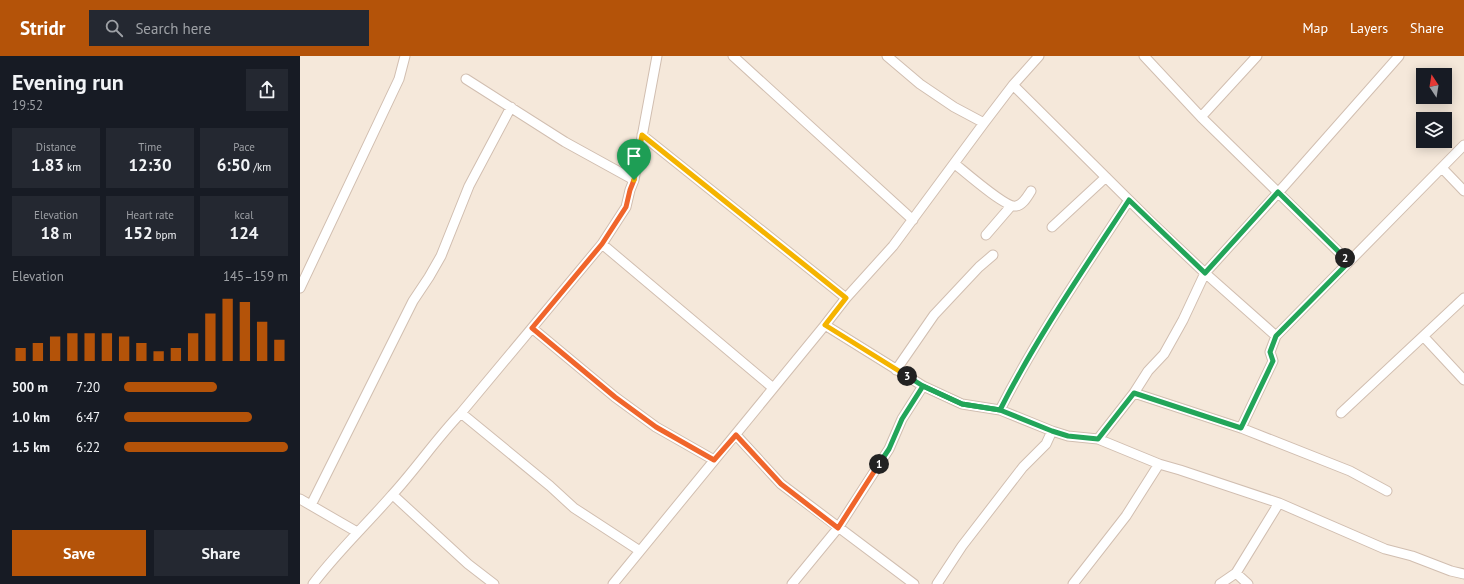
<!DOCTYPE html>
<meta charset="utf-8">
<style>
:root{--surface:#171b24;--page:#242831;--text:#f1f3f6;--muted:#9ea1a6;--accent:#b45309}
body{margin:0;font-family:"PT Sans",sans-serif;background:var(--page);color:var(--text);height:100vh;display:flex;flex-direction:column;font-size:15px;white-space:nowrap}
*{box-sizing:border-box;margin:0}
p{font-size:13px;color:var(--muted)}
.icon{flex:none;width:22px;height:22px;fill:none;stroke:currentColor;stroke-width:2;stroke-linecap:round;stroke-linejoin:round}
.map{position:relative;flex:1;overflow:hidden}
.sheet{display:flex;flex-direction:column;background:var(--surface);width:300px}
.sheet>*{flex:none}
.needle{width:26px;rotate:348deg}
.controls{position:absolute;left:1116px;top:12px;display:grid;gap:8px}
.controls a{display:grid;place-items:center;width:36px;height:36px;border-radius:0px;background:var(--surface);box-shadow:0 2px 10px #0003;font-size:20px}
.pin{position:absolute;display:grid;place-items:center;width:34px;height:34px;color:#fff;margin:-41px -17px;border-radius:50% 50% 50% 0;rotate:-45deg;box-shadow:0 0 4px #0007}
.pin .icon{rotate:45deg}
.km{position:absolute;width:20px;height:20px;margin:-10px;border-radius:50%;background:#222;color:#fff;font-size:11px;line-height:20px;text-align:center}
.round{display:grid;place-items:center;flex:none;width:42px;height:42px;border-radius:0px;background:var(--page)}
.headline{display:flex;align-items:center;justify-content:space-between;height:68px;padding:0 12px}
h1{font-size:22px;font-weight:800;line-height:30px}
.figures{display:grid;grid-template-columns:repeat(3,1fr);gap:6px;height:68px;padding:4px 12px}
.figures div{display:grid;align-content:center;border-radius:0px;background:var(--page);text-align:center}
.figures b{font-size:17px;font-weight:800}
.figures small{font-size:11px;font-weight:400}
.figures p{font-size:11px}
.chart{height:112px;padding:8px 12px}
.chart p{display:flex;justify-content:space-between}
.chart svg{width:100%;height:72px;margin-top:4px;stroke:var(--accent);stroke-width:6}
.button{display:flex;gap:8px;margin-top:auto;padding:8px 12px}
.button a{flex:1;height:46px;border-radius:0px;background:var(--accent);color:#fff;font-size:16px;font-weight:800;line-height:46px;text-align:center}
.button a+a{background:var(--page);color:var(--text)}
ul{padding:0 12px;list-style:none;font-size:13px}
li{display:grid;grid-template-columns:64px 48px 1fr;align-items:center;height:30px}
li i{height:10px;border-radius:5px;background:var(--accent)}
header{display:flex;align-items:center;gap:24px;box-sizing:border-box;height:56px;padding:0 20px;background:var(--accent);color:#fff}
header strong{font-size:19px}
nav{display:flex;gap:22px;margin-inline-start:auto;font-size:14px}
.search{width:280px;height:36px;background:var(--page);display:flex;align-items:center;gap:10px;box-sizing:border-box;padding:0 14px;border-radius:0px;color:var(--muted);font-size:15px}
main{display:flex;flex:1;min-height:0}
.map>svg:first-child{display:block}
</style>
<header>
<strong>Stridr</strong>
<div class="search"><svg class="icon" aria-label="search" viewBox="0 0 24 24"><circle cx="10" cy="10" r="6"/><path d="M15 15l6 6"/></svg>Search here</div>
<nav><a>Map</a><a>Layers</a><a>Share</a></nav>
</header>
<main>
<section class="sheet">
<div class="headline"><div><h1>Evening run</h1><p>19:52</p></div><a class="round"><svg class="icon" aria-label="share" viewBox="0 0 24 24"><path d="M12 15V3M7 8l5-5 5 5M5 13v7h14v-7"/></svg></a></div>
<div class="figures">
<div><p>Distance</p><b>1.83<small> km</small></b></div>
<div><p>Time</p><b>12:30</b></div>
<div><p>Pace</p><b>6:50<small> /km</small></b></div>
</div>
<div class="figures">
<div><p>Elevation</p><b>18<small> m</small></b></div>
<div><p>Heart rate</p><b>152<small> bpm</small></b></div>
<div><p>kcal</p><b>124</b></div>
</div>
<div class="chart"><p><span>Elevation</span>145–159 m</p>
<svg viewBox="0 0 160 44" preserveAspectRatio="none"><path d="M5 44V36M15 44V33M25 44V29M35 44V27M45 44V27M55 44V27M65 44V29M75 44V33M85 44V38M95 44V36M105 44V27M115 44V15M125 44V6M135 44V8M145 44V20M155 44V31"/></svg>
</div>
<ul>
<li><b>500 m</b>7:20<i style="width:57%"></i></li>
<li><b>1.0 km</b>6:47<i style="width:78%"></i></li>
<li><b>1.5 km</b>6:22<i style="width:100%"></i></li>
</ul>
<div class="button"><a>Save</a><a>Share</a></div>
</section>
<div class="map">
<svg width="1164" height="528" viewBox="0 0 1164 528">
<rect width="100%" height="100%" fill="#fdf6ec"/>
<!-- residential -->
<path fill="#f5e8da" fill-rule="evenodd" d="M0,0H1164V528H0ZM1123,19H1145V41H1123ZM1123,63H1145V85H1123Z"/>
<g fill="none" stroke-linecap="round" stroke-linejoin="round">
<!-- minor casing -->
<g stroke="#d1beb0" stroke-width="11">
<path id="minor" d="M433,0L613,164
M587,0L620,28L654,51L684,67
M844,0L901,61L1049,206
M166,23L265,86L334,124
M713,29L849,164L905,217L976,280
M901,61L957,0
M342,79L546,242
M655,108C665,116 706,152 716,150C723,149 727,141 731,135
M1142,112L1164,135
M752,171L806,121
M686,179L711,150
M302,188L473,332
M0,232L99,23L105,0
M525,269L623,330L662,348L700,354
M232,272L315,341L356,371L414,404
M1124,281L1164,324
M596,314L634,259L679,211L693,199
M834,337L941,372L1050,415L1087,435
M161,357L250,430L274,452L340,495
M1041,357L1164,242
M941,372L973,305L970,296L976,280L1164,89
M752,375L700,354C737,281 784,213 829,144
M436,379L481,428L614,528
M798,383L834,337L848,315L864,298L883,264L905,217L985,129L1099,0
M93,439L168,508L194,528
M0,443L57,476
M11,449L113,245L129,221L141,200L169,130L211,51
M936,517L948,528
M13,528C37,496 66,469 92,439C116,413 136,383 161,357L302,188L326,151L330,134L334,124L357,0
M313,528L525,269L546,242L593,190L684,67L713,29L739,0
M492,528L538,472L589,393L602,363L623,330
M637,528L662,490L723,411L746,388L752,375L768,380L798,383L859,408
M773,528L826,460L859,408L880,414L979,447L1085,493L1112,500L1151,515L1164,518
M920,528L936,517L979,447"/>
</g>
<!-- minor -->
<use href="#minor" stroke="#fff" stroke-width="9"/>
</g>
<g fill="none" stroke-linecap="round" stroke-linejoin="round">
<!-- split-1 casing -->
<g stroke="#fff" stroke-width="8">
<path id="split-1" d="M334,124L330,134L326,151L302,188L232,272L315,341L356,371L414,404L436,379L481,428L538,472L579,408"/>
</g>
<!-- split-2 casing -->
<g stroke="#fff" stroke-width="8">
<path id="split-2" d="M579,408L589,393L602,363L623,330L662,348L700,354L752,375L768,380L798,383L834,337L941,372L973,305L970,296L976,280L1049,206L1045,202"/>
</g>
<!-- split-3 casing -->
<g stroke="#fff" stroke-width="8">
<path id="split-3" d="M607,320L623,330L662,348L700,354C737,281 784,213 829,144L905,217L978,136L1045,202"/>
</g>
<!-- split-4 casing -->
<g stroke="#fff" stroke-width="8">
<path id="split-4" d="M334,124L342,79L546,242L525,269L607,320"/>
</g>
<!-- split-1 -->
<use href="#split-1" stroke="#f0652b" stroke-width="5"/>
<!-- split-2 -->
<use href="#split-2" stroke="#22a559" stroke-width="5"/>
<!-- split-3 -->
<use href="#split-3" stroke="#22a559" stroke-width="5"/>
<!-- split-4 -->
<use href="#split-4" stroke="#f5b400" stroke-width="5"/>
</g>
</svg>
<div class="controls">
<a><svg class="needle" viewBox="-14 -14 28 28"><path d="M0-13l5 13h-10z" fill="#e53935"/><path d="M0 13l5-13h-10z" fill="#9ea1a6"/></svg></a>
<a><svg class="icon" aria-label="layers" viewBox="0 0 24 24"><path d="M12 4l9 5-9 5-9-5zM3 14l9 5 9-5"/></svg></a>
</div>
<div class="pin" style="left:334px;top:124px;background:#1e9e55"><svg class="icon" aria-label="arrive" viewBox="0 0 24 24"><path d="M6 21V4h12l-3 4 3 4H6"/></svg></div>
<b class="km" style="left:579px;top:408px">1</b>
<b class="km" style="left:1045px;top:202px">2</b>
<b class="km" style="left:607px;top:320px">3</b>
</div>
</main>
